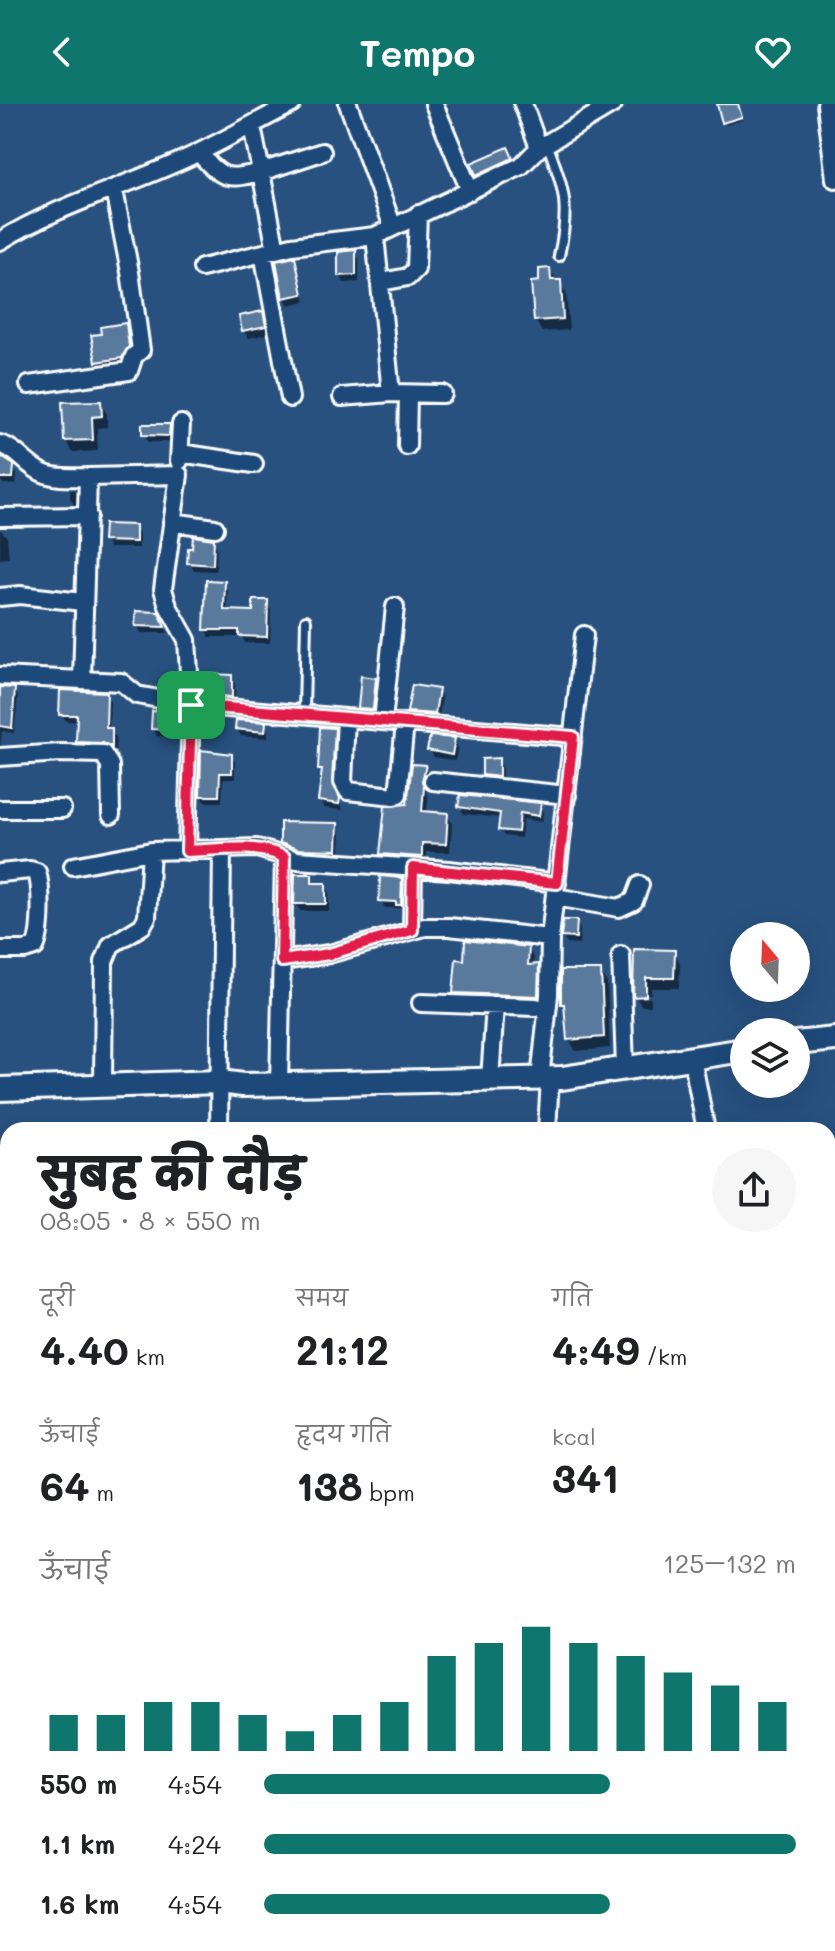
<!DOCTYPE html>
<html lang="hi">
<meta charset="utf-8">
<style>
:root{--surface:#fff;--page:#f6f6f6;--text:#202124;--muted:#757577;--accent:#0f766e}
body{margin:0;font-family:Mali,"Playpen Sans Deva",sans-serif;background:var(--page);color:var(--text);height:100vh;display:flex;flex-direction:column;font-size:30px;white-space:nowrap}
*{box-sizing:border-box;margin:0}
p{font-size:26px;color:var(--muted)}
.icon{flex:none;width:44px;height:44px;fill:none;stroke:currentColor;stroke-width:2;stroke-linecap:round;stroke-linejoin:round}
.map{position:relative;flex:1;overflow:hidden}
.panel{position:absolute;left:0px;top:1018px;width:836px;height:830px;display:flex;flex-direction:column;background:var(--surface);border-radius:24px 24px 0 0;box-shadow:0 8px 32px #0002}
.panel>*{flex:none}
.needle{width:52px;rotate:341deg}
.fabs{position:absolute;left:730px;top:818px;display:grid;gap:16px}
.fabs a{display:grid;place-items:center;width:80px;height:80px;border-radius:50%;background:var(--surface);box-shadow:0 8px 32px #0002;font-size:40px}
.pin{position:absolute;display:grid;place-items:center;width:68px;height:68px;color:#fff;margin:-34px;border-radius:16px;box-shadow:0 4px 12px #0006}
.round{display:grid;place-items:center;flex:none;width:84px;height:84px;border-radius:42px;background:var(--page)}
.head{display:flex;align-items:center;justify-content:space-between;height:136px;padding:0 40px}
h1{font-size:44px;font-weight:800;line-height:60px}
.stats{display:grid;grid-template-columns:repeat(3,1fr);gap:12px;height:136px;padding:8px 40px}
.stats div{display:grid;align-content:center}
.stats b{font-size:40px;font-weight:800}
.stats small{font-size:22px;font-weight:400}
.stats p{font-size:22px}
.chart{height:224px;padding:16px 40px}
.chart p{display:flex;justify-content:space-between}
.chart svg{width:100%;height:144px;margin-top:8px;stroke:var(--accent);stroke-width:6}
ul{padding:0 40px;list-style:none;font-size:26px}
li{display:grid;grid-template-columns:128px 96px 1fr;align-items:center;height:60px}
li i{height:20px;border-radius:10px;background:var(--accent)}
header{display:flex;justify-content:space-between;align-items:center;height:104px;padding:0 40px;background:var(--accent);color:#fff;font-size:36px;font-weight:800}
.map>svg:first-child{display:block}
</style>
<header><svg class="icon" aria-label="back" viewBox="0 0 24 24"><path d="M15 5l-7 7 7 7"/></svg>Tempo<svg class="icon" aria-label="heart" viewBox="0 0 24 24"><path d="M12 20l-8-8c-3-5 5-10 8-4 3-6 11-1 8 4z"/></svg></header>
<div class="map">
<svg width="835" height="1847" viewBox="0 0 835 1847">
<rect width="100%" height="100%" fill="#28517f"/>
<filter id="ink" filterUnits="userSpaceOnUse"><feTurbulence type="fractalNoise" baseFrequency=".0125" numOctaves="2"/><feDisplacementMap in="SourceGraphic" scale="16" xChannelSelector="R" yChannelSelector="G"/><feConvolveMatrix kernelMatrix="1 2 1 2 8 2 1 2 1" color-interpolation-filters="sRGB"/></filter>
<g filter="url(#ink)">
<!-- shadow -->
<path fill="#0007" fill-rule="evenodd" d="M737,0L742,16L726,21L724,18Z
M511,53L515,62L482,77L473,60Z
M355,148L359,155V178L344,179L340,171Z
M294,155L298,162L306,197L289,201L284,193Z
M549,166L566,189L569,226L542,228L535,216L542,179Z
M262,209L268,230L248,234L244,227Z
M125,221L132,232L135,254L105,269L98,258Z
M100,299L107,310V323L97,324L98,347L72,348L66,337Z
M169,322L173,329L172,338H148L144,331Z
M0,355L12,363L17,370L16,381L3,380L0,375Z
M70,386H76L80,393L79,401H74L70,394Z
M135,423L139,430V444H109L105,436Z
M0,425L7,433L9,454L0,455Z
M213,437L217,444L216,467L194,466L189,459Z
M224,479L228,486L227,509H255L267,498L271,506L270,539H245L242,533H210L206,526Z
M158,510L168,529H141L137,521Z
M231,573L235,580V600L214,598L210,591Z
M375,576L379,583L376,612L365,611L360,604Z
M0,585L14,586L18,592L14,629L2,627L0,649Z
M438,587L442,594L438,617L414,615L409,608Z
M106,590L110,598L109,626L116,633L115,649L109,646L83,645L78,638L79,618L66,617L61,610Z
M171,611L175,618L174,633L157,632L153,624Z
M264,620L268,627V634L241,632L237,625Z
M333,626L338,633L335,687L343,706L324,704L320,697L323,672L320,665Z
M454,636L458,643L455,657L434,653L430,646Z
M231,652L235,658V675H223L222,698H205L202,691Z
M498,656L502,664V679L488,678L484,670Z
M414,662L425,663L430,672L426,687L428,694L427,710H447L452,719L450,748H426V761L387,759L382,750L387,704L409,702ZM422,669H426L421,687L417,686Z
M540,701L543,708L542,718L523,715L521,734L504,732L500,725L502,714L464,710L460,703Z
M336,721L341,728L340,752H304L286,746L282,739Z
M310,772L315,781H325L329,789V807H300L296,800Z
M401,776L405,783L404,808L400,804H385L381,796Z
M576,818L580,825L579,841L567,840L563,833Z
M528,845L534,854L533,862H538L543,871L542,901L460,897L455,888Z
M636,847L674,848L680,859L679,884H651V890H638V894H651V902H642L635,892Z
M600,868L607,879L610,944L576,947L569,936L567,906L563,899Z
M0,1672L6,1673L8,1677L0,1713L7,1722L3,1732L0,1731Z"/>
<!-- building -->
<path fill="#5a7a9d" stroke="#fff" stroke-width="2" d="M717,0H738L742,13L722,19Z
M508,43L513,54L476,71L471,59Z
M356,146V171L338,172V148Z
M295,153L303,190L283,194L276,157Z
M550,164L551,176H561L563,215L534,217L531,178L539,177V165Z
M263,207L266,222L242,227L239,212Z
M126,219L129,242L122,254L96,258L91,231L101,230L100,223Z
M101,297L102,312L92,313L93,336L64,337L62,298Z
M142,320H170L169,332L142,331Z
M0,352L14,361L13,374H0Z
M104,420L136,421V438L103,437Z
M193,432L214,435L213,461L187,459L188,444H192Z
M206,476L225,477L224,506L253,507V496H268L267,533L239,532V526H204Z
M136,507L159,508L165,523L135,522Z
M209,570L232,571V593L208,591Z
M361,572L376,574L373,605L358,604Z
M412,581L439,585L435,610L407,608Z
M0,583L15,584L12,624L0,622Z
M60,586L107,588L106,624H112V643L103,639L76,638L77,611H59Z
M152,607L172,609L171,626L151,625Z
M236,616L266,618L265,628L235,625Z
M320,623L335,624L332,677L340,694L339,700L318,697L322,666H318Z
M430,632L455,634L452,651L427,646Z
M201,646L232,650V669H220L219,692H200Z
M499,654V673L482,671V655Z
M412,660L426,661L422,677L424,683L422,707L448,709L446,740L422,739V753L380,750L385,702L407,700Z
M460,691L541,699L539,712L520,709L518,728L498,726L500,709L458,703Z
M280,718L338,719L337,746L298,745L280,739Z
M295,770H312V779H326V800H294Z
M380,772L402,774L401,801H396V798L379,797Z
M563,816H577L576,834L561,833Z
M465,836L529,843L528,861L539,860L538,892L453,889L456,855L464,856Z
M634,845L675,846L674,874H646V892L633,893Z
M561,866H601L604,933L567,936L564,900H561Z"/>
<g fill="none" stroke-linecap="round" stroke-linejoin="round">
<!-- lane casing -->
<g stroke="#fff" stroke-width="14">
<path id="lane" d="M547,39C565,88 570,101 559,152
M304,609L306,516"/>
</g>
<!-- street casing -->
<g stroke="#fff" stroke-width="22">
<path id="street" d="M348,0L393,123
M434,0L470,87
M523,0L539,44
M826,0L835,75
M199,49C223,76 227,76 261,68L252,22
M375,132L391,289
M0,137C55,103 117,85 176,59C216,42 253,19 292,0
M276,146L261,68L322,48
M263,149L290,294
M202,164L292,142L375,132L521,62L539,44L613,0
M381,178L408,173L416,165L418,110
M29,281L129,267L134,252L141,246L130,168L114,86
M342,293L391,289L443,290
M0,340C18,345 26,362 43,369C56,375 74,373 88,373L82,576L0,572
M407,342L408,290
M180,349L254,360
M179,357L181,320
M88,373L179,371L163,485L168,502L187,536L191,601L187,747
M0,413L88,412
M172,418L215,424
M0,493L20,491L82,498
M82,576L121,578L137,591L191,601L346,614L343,678L348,687L394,692L398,690L405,619
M346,614L573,633
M383,617L395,503
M0,653L61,649L103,650L110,661L111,711
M433,677L567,691
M0,705H62
M73,762L151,747L257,744L297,756L449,766L557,779
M0,769L30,766L37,768C42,784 42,829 35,843L25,846H0
M555,793L619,804L634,797L640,781
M412,826L413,764
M621,851L625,964
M282,857L329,850L425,823H449L550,834
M421,899L536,903
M692,954L706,1026
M540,975L549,891L550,834L584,531
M490,976L495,901
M279,981L284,753
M103,982L104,858L111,841L142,822L147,813L151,747
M219,1026L222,746
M547,1026L550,974
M828,1208L835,1203
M4,1344H8
M0,1610L8,1612
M828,1700L835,1701
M0,1748L8,1733
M828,1777L835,1778
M696,1840V1842L712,1847"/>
</g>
<!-- secondary casing -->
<g stroke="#fff" stroke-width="28">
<path id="secondary" d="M796,939L835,935
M0,985L220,978L243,981L562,974L744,946"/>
</g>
<!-- lane -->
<use href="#lane" stroke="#1f4a7a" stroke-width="8"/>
<!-- street -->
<use href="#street" stroke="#1f4a7a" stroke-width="16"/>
<!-- secondary -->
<use href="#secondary" stroke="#1f4a7a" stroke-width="22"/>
</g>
</g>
<g fill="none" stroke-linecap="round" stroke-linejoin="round" filter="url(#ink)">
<!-- route casing -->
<g stroke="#fff" stroke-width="16">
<path id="route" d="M191,601L573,633L557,779L413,764L412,826L329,850L282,857L284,753C255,739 219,746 187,747Z"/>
</g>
<!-- route -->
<use href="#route" stroke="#e11d48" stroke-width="10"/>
</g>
</svg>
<div class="fabs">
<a><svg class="needle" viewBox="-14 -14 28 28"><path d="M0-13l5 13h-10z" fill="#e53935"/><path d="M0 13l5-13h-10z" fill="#757577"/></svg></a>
<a><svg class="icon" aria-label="layers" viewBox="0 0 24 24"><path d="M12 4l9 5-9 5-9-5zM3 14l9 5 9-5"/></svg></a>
</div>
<div class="pin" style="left:191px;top:601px;background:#1e9e55"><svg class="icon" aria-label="arrive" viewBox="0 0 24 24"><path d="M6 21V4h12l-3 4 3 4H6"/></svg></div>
<section class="panel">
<div class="head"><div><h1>सुबह की दौड़</h1><p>08:05 · 8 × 550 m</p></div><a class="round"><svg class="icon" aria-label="share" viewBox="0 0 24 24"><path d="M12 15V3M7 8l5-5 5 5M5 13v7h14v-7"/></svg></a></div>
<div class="stats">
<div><p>दूरी</p><b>4.40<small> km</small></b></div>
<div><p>समय</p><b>21:12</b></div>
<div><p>गति</p><b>4:49<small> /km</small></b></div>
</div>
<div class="stats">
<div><p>ऊँचाई</p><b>64<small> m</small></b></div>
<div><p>हृदय गति</p><b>138<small> bpm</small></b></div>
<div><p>kcal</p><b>341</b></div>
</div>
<div class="chart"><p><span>ऊँचाई</span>125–132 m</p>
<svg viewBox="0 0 160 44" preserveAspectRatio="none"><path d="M5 44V33M15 44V33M25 44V29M35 44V29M45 44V33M55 44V38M65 44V33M75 44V29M85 44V15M95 44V11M105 44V6M115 44V11M125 44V15M135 44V20M145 44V24M155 44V29"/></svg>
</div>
<ul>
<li><b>550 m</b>4:54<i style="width:65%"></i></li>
<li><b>1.1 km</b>4:24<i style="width:100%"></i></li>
<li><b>1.6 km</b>4:54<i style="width:65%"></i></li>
</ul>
</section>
</div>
